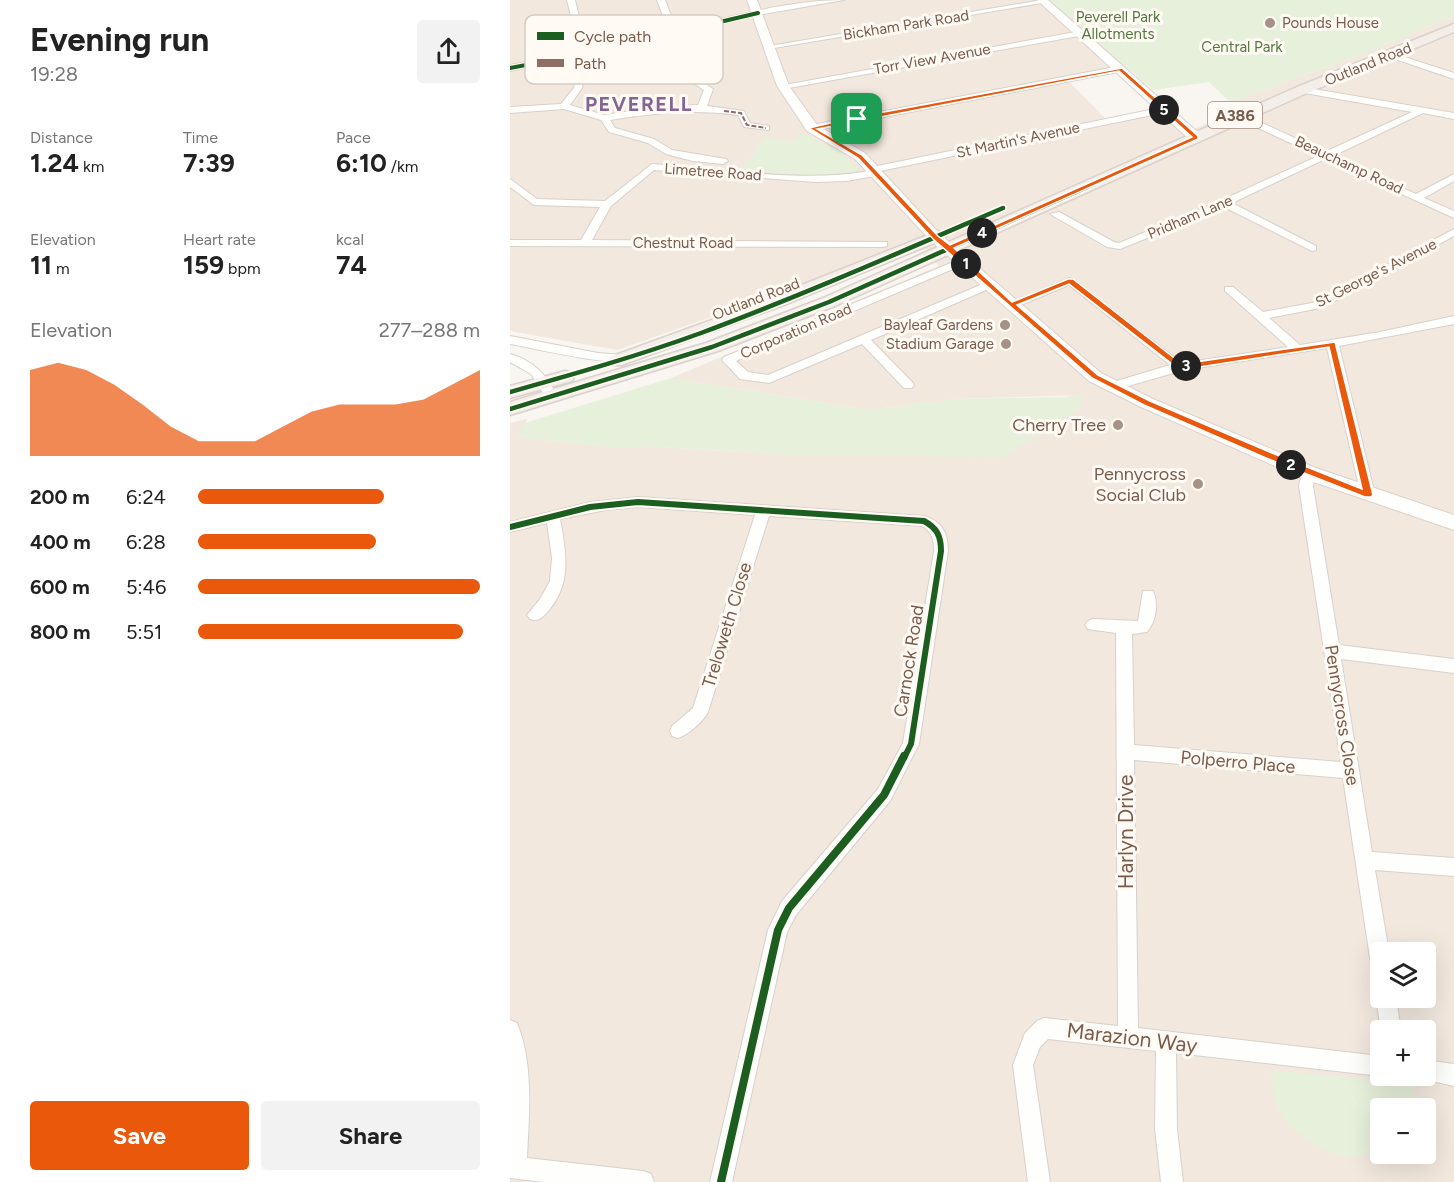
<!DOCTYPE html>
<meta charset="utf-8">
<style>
:root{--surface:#fff;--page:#f2f2f2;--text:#222;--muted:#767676;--accent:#ea580c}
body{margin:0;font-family:Figtree,sans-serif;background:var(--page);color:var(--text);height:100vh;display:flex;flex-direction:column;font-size:22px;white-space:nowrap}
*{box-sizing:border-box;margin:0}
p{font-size:20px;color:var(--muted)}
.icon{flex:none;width:33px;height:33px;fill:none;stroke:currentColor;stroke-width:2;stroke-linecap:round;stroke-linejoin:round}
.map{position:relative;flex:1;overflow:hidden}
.sheet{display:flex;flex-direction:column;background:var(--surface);width:510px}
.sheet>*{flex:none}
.fabs{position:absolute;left:860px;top:942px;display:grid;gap:12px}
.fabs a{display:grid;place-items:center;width:66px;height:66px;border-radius:6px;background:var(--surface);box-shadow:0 6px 24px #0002;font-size:30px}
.pin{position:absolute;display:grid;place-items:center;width:51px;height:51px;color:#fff;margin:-26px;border-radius:12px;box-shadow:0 3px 9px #0006}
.km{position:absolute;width:30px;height:30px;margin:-15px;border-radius:50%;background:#222;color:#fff;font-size:16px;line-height:30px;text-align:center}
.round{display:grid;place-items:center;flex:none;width:63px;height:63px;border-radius:6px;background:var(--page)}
.headline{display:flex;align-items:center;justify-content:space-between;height:102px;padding:0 30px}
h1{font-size:33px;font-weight:700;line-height:45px}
.stats{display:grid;grid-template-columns:repeat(3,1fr);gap:9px;height:102px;padding:6px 30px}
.stats div{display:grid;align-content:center}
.stats b{font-size:26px;font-weight:700}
.stats small{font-size:16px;font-weight:400}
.stats p{font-size:16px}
.chart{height:168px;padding:12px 30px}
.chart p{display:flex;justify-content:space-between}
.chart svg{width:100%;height:108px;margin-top:6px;fill:var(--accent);opacity:.7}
.button{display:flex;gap:12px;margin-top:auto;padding:12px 30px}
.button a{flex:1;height:69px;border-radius:6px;background:var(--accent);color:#fff;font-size:24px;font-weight:700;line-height:69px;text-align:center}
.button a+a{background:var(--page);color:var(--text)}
ul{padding:0 30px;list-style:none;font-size:20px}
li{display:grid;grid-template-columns:96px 72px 1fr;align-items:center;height:45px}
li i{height:15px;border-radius:8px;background:var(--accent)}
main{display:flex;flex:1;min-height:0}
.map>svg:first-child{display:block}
</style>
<main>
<section class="sheet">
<div class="headline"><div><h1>Evening run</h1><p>19:28</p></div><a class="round"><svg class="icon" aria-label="share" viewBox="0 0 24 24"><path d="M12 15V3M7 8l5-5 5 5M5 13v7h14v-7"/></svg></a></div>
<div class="stats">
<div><p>Distance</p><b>1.24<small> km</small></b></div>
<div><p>Time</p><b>7:39</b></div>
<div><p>Pace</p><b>6:10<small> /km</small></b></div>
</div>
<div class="stats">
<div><p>Elevation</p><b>11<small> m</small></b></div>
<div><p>Heart rate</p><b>159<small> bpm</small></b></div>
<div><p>kcal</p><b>74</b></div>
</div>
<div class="chart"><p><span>Elevation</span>277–288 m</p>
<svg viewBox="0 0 160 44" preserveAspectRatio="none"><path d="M0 44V9L10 6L20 9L30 15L40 23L50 32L60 38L70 38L80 38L90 32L100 26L110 23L120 23L130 23L140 21L150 15L160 9V44z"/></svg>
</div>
<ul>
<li><b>200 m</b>6:24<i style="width:66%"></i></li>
<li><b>400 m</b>6:28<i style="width:63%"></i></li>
<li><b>600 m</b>5:46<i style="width:100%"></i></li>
<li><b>800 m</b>5:51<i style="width:94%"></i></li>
</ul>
<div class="button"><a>Save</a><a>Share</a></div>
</section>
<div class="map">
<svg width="944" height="1182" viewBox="0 0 944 1182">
<rect width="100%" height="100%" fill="#f9f5f0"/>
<!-- residential -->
<path fill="#f2e8de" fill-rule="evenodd" d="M0,0H540L618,68L557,80L598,121L654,110L679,131L722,113L720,102L852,54L944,16V1182H0V423L17,419L9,437L108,448L136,446L279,455H321L572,395L443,399L427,403L415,402L360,410L161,378L429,266L407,240L224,309L107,350L0,331ZM870,952H915V998H870ZM870,1030H915V1076H870ZM870,1108H915V1154H870Z"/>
<!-- green -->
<path fill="#e7f0db" d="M540,0H944V16L852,54L720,102L699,82L643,90Z
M294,133L335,156L348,169L344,174L296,175L230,170L256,136L281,142Z
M161,378L360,410L415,402L427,403L443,399L555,397L572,394L569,409L493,457L279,455L136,446L108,448L9,437L15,423Z
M760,1070L904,1083V1108H870V1151C860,1153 848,1157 838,1157C813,1155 777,1129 767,1107C763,1096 762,1082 760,1070Z"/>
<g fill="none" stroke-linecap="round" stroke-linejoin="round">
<!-- street casing -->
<g stroke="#d7d1cb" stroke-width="2">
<path id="street" d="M57,0H65L77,51L159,31L147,0H155L167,30C221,17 278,0 334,0L248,15L74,56L0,71V65L70,52Z
M532,0L538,2L258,49L254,47Z
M571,31L575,33L574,35L273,89L269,86Z
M882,53L944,73V79L879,57L878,55Z
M166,59H169L174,70L203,89L197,106L234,111L240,123L259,126V130L234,127L228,115C182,109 145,113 100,120L105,128L144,139L162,150L216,159L218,161L213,164L183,161L156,154L138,143L99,132L91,120L54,109L0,113V107L51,104L64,88L69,63L73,60L77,63L72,88L60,105L94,115L150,107L188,105L194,90L168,73L162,61Z
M610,66L614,69L613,71L302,131L297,128L302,125Z
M792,87L944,113V119L913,113L823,156L906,194L944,174V181L914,198L944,211V218L815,159L722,203L806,246V250L802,251L714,207L610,249L597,247L540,214L549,212L604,242L609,243L710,201L808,156L731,120V116H737L815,152L902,112L789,92V88Z
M654,107L657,108V112L370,171L369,175L337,181L305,182L144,170L101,206L82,240L377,242V246L373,247L0,246V240H71L90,207L24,205L0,187V179L27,199L95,201L142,164C210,169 293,183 359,171L360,168L363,167Z
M944,229V236L823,302L805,309L759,318L790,345L870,332L944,316V324L829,346L865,495L858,500L851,495L817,348L674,370L604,390L598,386L600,383L660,365L559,285L506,307H498L496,305L560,278L672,363L778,347L715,291V287H723L753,312L802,303L815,298Z
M453,258L457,259V263L226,361L238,372L258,375L475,283H483V287L361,340L402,382L404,385L402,388H394L352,344L259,383L230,379L212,360L214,357Z
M0,336L88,353L114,355L120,359C109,369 19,347 0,344Z
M0,354C24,361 36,374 47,396L45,399H37L21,374L0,362Z
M799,468L806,473L803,486L829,645L944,659V673L831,659L862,852L944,858V876L865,870L879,952H870V968L863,965L860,958L833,778L624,760L628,1028L870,1056V1076H872H870L666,1053L667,1129L673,1182H651L645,1129L646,1051L538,1039L530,1047L523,1065L540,1182H518L503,1065L515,1033L527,1021L534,1018L608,1026L606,633L578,629L575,625L578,621L583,619L628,621L633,591H643C649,605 646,621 637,632L622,634L624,745L831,762L789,486L792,473Z
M128,497L414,516C432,521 438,533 438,551L409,744L380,801L286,915L277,932L222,1182H200L258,930L272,901L368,789L393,743L424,551C424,539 422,532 412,526L259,516L198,712C193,722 179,734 168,738L162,736L160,731L162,726L183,708L245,515L128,507L96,510L50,519C56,552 62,583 39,610C33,617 29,622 20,619L17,615L30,599L40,581L42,558L37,523L0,532V522L80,502Z
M870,990V998H886L891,1030H871L866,998Z
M0,1020L7,1023C24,1064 19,1114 17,1158L133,1171L141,1174L144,1182H34L0,1178Z
M915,1060L944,1064V1086L908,1078L906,1076H915Z"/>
</g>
<!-- secondary casing -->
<g stroke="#d9d2cb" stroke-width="2">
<path id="secondary" d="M237,0H247L279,86L307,125L355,153L430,234L591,373L643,399L806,468L944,515V530L792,478L631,407L579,381L420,240L345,159L297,131L267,86Z
M527,0H538L691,135L692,138L691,141H681Z"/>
</g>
<!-- primary casing -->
<g stroke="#dad1cc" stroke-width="3">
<path id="primary" d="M944,24V32L797,93L325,306L208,351L0,415V402L196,343L313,298L787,87Z
M428,231L434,233L436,236L434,239L274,305L112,365H100L97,361L100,357L221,313Z
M55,371L62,373L64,377L62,381L0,398V386Z"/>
</g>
<!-- street -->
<use href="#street" fill="#fefefd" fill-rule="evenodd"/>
<!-- secondary -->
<use href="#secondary" fill="#fefefd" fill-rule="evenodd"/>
<!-- primary -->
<use href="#primary" fill="#f3eee8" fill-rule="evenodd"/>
<!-- quiet -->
<path stroke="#8d6e63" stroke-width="2" stroke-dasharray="5 2" stroke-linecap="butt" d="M214,111L231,113L237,125L256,128"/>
<!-- cycleway-far3 casing -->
<g stroke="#fffaf3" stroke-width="6">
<path id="cycleway-far3" d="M0,68L74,54L248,13
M574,188L686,138"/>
</g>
<!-- cycleway-far2 casing -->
<g stroke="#fffaf3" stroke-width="8">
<path id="cycleway-far2" d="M0,392C64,374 128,356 191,333C293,295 393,251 493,208
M0,409L202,347L319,302L577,187"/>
</g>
<!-- cycleway-far1 casing -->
<g stroke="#fffaf3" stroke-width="10">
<path id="cycleway-far1" d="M0,527L80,507L128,502L414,521C427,528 431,536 431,551L401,744L394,758"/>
</g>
<!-- cycleway casing -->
<g stroke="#fffaf3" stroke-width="11">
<path id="cycleway" d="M211,1182L268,930L279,908L374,795L394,756"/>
</g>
<!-- cycleway-far3 -->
<use href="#cycleway-far3" stroke="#1b5e20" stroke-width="4"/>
<!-- cycleway-far2 -->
<use href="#cycleway-far2" stroke="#1b5e20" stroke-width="4.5"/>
<!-- cycleway-far1 -->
<use href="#cycleway-far1" stroke="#1b5e20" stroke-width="6"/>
<!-- cycleway -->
<use href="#cycleway" stroke="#1b5e20" stroke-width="8"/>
</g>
<!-- route -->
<path fill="#ea580c" stroke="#fff" stroke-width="1.5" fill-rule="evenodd" d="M612,68L688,136V139L444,248L502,302L558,279H563L672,364L825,342L863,495L861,497H855L756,458L634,405L582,378L423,239L348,158L299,128L347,117ZM609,71L682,137L440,245L428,236L352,155L307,129ZM559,284L670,370L819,347L852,489L762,453L640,401L588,375L507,305Z"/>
<!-- markers -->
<g fill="#a69286" stroke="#fffaf3" stroke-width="2">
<circle cx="760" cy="23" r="6"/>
<circle cx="495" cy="325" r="6"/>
<circle cx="496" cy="344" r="6"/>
<circle cx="608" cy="425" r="6"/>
<circle cx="688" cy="484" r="6"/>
</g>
<g text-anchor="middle" stroke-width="6" stroke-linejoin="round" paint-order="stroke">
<!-- far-park labels -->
<g font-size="15" fill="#537a41" stroke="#fffaf3">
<text x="608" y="22">Peverell Park<tspan x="608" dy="17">Allotments</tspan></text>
<text x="732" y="52">Central Park</text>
</g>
<!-- far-poi labels -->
<g font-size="15" fill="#7a5c4d" stroke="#fffaf3" text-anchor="end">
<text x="772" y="28" text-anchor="start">Pounds House</text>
<text x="483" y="330">Bayleaf Gardens</text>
<text x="484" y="349">Stadium Garage</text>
</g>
<!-- far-street labels -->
<g font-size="15" fill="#7a5c4d" stroke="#fffaf3">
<text transform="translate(396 25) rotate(-9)" y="5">Bickham Park Road</text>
<text transform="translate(422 59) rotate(-10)" y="5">Torr View Avenue</text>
<text transform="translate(858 64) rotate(-22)" y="5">Outland Road</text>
<text transform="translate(508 140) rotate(-12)" y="5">St Martin's Avenue</text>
<text transform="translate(839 165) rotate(25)" y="5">Beauchamp Road</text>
<text transform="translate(203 172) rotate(4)" y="5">Limetree Road</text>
<text transform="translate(680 217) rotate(-23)" y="5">Pridham Lane</text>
<text x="173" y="248">Chestnut Road</text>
<text transform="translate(866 273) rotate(-27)" y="5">St George's Avenue</text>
<text transform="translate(246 299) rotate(-21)" y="5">Outland Road</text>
<text transform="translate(286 331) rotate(-23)" y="5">Corporation Road</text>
</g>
<!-- shield labels -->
<rect fill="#fffaf3" stroke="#a28b7f" stroke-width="1.5" x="698" y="102" width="54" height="26" rx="4.5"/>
<g font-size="16" font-weight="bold" fill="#7a5c4d">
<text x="725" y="121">A386</text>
</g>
<!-- poi labels -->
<g font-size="18" fill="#7a5c4d" stroke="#fffaf3" text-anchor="end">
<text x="596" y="431">Cherry Tree</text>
<text x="676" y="480">Pennycross<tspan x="676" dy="21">Social Club</tspan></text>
</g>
<!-- street labels -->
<g font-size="18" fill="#7a5c4d" stroke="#fffaf3">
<text transform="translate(217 625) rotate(-73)" y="6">Treloweth Close</text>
<text transform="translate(399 661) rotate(-81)" y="6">Carnock Road</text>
<text transform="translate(832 715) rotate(81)" y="6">Pennycross Close</text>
<text transform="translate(728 762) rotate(5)" y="6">Polperro Place</text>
</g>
<!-- far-district labels -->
<g font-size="20" font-weight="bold" letter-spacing="1.5" fill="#846695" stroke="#fffaf3">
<text x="129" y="111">PEVERELL</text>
</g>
<!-- near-street labels -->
<g font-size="21" fill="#7a5c4d" stroke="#fffaf3">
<text transform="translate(616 832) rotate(-90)" y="7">Harlyn Drive</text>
<text transform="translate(622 1038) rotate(7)" y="7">Marazion Way</text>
</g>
</g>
<!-- legend -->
<rect x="15" y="15" width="198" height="69" rx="9" fill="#fffaf3" stroke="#d7cbc1" stroke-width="1.5"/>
<rect x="27" y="32" width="27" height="8" fill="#1b5e20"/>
<rect x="27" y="59" width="27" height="8" fill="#8d6e63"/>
<g font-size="16" fill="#7a5c4d">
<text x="64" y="42">Cycle path</text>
<text x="64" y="69">Path</text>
</g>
</svg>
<div class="fabs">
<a><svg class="icon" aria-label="layers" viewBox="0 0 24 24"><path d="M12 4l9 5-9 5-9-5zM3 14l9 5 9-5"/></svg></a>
<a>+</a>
<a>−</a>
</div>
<div class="pin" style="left:347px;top:119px;background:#1e9e55"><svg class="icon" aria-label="arrive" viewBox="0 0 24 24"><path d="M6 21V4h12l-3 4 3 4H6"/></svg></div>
<b class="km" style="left:456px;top:264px">1</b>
<b class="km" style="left:781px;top:465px">2</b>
<b class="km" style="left:676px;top:366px">3</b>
<b class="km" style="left:472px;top:233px">4</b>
<b class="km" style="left:654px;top:110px">5</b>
</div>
</main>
